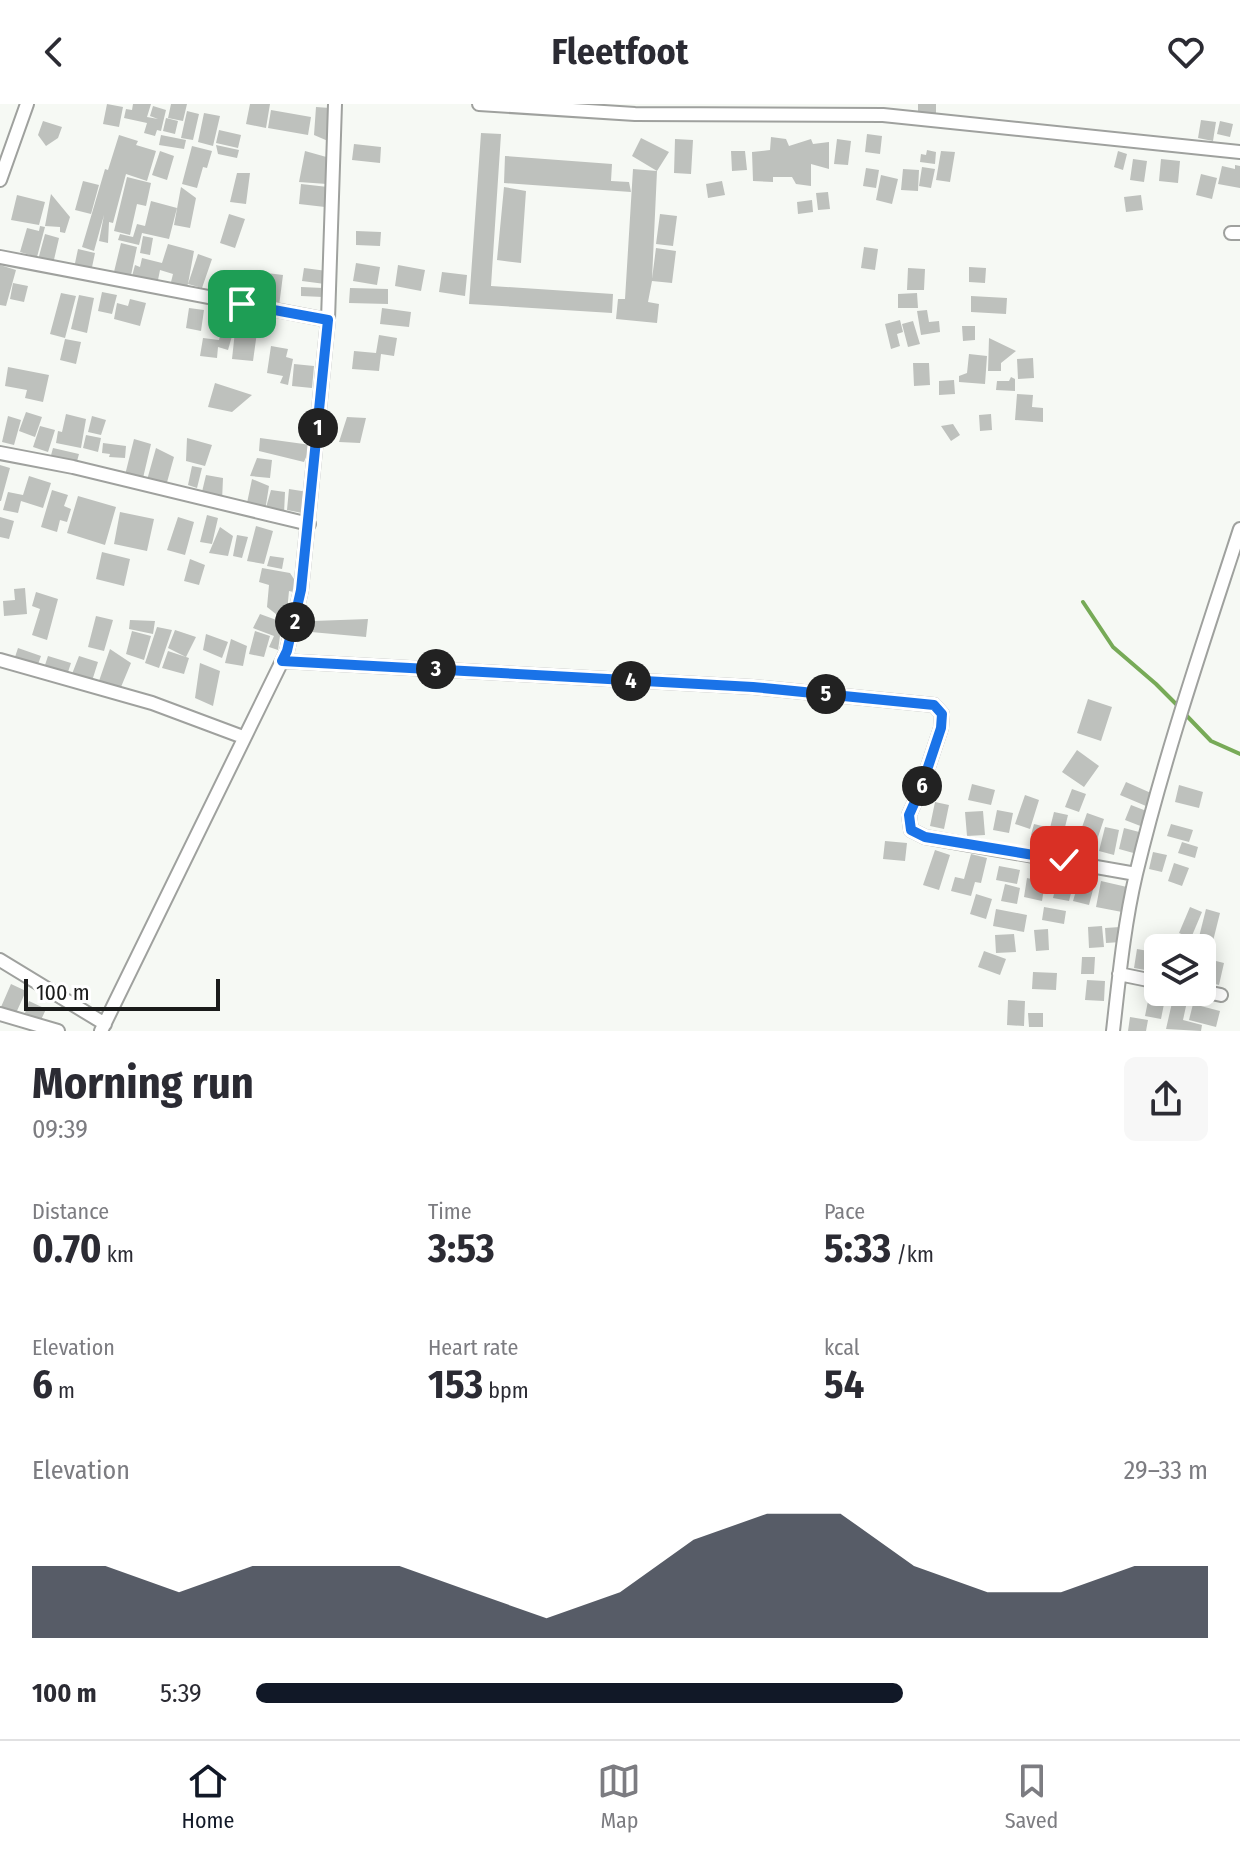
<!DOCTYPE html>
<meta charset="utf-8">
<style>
:root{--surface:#fff;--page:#f7f7f7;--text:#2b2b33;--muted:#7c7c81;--line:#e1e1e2;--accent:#111827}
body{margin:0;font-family:"Fira Sans Condensed",sans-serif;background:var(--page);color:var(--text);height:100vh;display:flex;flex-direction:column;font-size:30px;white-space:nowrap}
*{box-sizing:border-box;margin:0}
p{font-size:26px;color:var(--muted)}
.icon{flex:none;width:44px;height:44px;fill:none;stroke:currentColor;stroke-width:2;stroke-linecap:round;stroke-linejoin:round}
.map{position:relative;height:927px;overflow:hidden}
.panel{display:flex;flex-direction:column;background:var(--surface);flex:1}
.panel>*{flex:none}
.buttons{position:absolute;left:1144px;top:830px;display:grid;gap:16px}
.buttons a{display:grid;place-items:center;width:72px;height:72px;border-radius:12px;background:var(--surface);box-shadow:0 4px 20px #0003;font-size:40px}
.scale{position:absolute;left:24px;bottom:20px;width:196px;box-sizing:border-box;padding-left:8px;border:4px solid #1a1b1a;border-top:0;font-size:22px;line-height:28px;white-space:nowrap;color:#1a1b1a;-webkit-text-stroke:6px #fff;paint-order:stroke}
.pin{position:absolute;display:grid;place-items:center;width:68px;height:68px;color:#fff;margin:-34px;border-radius:16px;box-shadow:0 4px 12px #0006}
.km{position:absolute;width:40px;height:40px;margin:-20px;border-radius:50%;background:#222;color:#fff;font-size:22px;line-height:40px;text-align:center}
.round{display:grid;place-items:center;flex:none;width:84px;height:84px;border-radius:12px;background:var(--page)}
.headline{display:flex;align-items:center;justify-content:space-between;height:136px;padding:0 32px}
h1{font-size:44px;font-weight:700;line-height:60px}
.figures{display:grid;grid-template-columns:repeat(3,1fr);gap:12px;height:136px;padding:8px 32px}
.figures div{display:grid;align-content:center}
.figures b{font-size:40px;font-weight:700}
.figures small{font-size:22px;font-weight:400}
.figures p{font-size:22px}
.chart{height:224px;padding:16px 32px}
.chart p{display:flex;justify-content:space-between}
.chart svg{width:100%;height:144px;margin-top:8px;fill:var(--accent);opacity:.7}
ul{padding:0 32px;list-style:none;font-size:26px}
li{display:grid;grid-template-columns:128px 96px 1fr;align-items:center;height:60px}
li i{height:20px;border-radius:10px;background:var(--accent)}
header{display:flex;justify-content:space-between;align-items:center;height:104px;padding:0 32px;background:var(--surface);font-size:36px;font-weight:700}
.dock{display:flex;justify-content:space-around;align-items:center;height:112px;border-top:2px solid var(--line);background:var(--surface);font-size:22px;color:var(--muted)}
.dock a{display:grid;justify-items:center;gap:4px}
.dock .selected{color:var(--accent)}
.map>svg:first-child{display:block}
</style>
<header><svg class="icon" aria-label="back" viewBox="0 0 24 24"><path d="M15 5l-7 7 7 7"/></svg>Fleetfoot<svg class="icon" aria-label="heart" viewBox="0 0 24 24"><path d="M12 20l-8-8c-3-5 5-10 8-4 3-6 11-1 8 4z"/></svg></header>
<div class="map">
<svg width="1240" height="927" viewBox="0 0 1240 927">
<rect width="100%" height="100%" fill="#f6f9f4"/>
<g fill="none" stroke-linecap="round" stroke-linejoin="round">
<!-- stream -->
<path stroke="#77aa57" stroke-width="4" d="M1083,498L1113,543L1156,580L1179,603
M1185,610L1211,637L1240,650"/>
</g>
<!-- building -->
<path fill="#bec1bd" d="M107,0L123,3L119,23L103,20Z
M133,0H151L147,13L158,15L150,12L153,2L166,6L161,27L157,26L155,32L144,29L147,19L124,14L126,5L132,6Z
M171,0H187L183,17L168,14Z
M250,0H270L266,24L246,20Z
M918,0H936V12H918Z
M316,3L330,4L328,37L314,31Z
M271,6L311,13L308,31L268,24Z
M187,7L199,10L193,36L181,34Z
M204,9L220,12L213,42L198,38Z
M166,14L178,17L175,30L163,27Z
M1201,16L1216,18L1213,37L1198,34Z
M43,17L62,23L58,34L46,42L38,31Z
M1220,17L1233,20L1230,33L1217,30Z
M219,26L241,31L238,44L216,39Z
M481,29L501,30L491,182L613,190L612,209L469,200Z
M867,30L882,32L880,50L865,48Z
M119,31L138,37L136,41L156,47L147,77L126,70L113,119L109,118L108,139L99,137L104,111L94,147L82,143L105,65L108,66Z
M161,31L186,36L184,45L159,41Z
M771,33L786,35L789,42L811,35L813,40L829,38V65L811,60V82L796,80L792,73H773V78L753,77L752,48L770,46Z
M641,34L669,48L657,67L632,52Z
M675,35L693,36L691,70L674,69Z
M837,35L851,37L848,61L834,60Z
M354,40L381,43L380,59L352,56Z
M216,41L239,46L237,54L218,50Z
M192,42L212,47L207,64L203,63L197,84L182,80Z
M927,46L936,48L935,60L920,58L921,50L926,51Z
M160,47L174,52L167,76L152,71Z
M305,47L330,54L327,80L299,78Z
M731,47H745L747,66L732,67Z
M941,47L955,48L950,78L936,76Z
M1118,47L1127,50L1123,66L1114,63Z
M505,52L612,60L611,77L629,78L631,88L504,79Z
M1133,55L1147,57L1144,78L1130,76Z
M1161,55L1180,57L1178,79L1159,77Z
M1235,61L1240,62V84L1218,80L1222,62L1235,65Z
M922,63L935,65L931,84L919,82Z
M866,64L879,66L876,84L863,82Z
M633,65L657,67L652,175L656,144L676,147L672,179L652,177L648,198L659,200L657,219L616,215L618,195H625Z
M903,65L919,66L918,87L901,86Z
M237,69H250L246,100L230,98Z
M1201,70L1217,74L1212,95L1196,91Z
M881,71L898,75L892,100L876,96Z
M127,73L151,79L146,102L137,100L130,131L114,127Z
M83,77L99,81L91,110L75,106Z
M722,77L725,91L708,94L706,80Z
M301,80L328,83L325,103L299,100Z
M181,83L196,94L190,124L174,121Z
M504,83L526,87L521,159L497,156Z
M828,88L830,105L818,106L816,89Z
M51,90L70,113L65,129L60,128V123L45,122Z
M17,91L45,98L39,121L11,116Z
M1141,91L1143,106L1126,108L1124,93Z
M812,96L813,108L798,110L797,98Z
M151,97L177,104L169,135L142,129L139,141L118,136L120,130L133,133L137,120L145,122Z
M229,110L245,115L235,144L220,139Z
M660,110L677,112L673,142L656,140Z
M40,122L45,123L37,153L20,148L27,124L39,127Z
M356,127L381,128L380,142L356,141Z
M45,130L59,134L53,160L38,156Z
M143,132L153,134L150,151L140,149Z
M121,139L137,143L130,176L113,172Z
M168,140L194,147L188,180L198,150L212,155L202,184L188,180L184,186L170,182L173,170L160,166L157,181L131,176L135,161L140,163L142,154L162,159Z
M864,143L878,145L875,166L861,164Z
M78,145L95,149L91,168L74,164Z
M356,159L380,163L377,181L353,177Z
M0,161L16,166L6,202L0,201Z
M398,161L425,166L421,187L395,182Z
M969,163L986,164L985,179L969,178Z
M304,164L327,167L325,180L302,177Z
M908,164L925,165L924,186H907Z
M442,168L467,171L465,192L439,188Z
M232,169L245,172L240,194L226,190Z
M267,169L283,171L279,202L263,199Z
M13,179L28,182L24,198L10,195Z
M301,183L323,184V193L301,192Z
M350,184L388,185V200L349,199Z
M102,188L117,191L112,210L98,207Z
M61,189L76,192L65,234L50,230Z
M917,189L918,204H898V190Z
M79,191L94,194L87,229L71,225Z
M971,192L1007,194L1006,210L971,208Z
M130,195L146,199L140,222L114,215L117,199L128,202Z
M189,204L204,206L201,227L186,224Z
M382,204L411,208L409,223L380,220Z
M927,206L929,218L939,217L940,228L921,231L917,207Z
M225,215L258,221L253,257L232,255L236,218L228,246L218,243L217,254L200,252L203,234L219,236Z
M900,216L903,228L897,230L900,242L891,245L885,220Z
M913,217L920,240L908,243L902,220Z
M962,222H975V236L963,237Z
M379,231L397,234L394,252L381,250L379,267L352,265L354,247L376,249Z
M989,234L1016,247L1001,259V267H988Z
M65,235L81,238L76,260L60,256Z
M271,242L288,245L286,253L293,255L288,281L280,279L283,272L267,269Z
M969,250L987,252L985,280L959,278V272L967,269Z
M1033,254L1034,274L1018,275L1017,255Z
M913,259H929L930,281L914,282Z
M294,260L314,262L312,284L292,282Z
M8,263L49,271L43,298L25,294L27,286L5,282Z
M1011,273L1015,275V287L996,286L997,277H1009Z
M954,276L955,290L939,291V277Z
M215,279L252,291L232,308L208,303Z
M1017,290L1033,291L1032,303L1043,304V318L1015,316Z
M26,308L42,313L35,333L19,327Z
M66,310L86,315L81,344L56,339L58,327L62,328Z
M991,310L992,326L980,327L979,311Z
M8,312L21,316L14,341L2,338Z
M92,312L106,316L101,331L88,328Z
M347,313L366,314L360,339L339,338Z
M953,320L960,331L951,337L941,322Z
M40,322L55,326L48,348L33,343Z
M86,331L101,334L98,348L83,344Z
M187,334L212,341L205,362L186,357Z
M260,334L311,341L304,358L259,347Z
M134,335L151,340L143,374L125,371Z
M103,339L126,342L125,354L109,353L110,350L102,349Z
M53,344L79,350L76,361L50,355Z
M156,344L174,353L166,382L147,376Z
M257,354L272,356L270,374L250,372Z
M0,361L10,364L1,397H0Z
M192,362L202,364L197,384L188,381Z
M206,371L223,374L222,397L201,392Z
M29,372L51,379L43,404L21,397L18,409L3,406L8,388L23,391Z
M252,375L269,382L265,407L271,386L285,388L284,410L265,407L247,399Z
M289,385L308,388L307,410L287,406Z
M52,386L68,391L64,402L71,405L67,418L60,416L57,428L41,423Z
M78,392L116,403L105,441L67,429Z
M120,408L154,415L147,447L114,440Z
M207,411L218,414L212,440L200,438Z
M0,413L14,417L9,435L0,433Z
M178,413L194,418L185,451L167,446Z
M256,422L273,427L264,460L247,457Z
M220,423L233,432L228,452L209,449Z
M237,431L248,433L242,454L233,452Z
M102,448L130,455L124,482L96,475Z
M270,452L284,454L282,465L267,462Z
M190,455L205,461L199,481L184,477Z
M262,464L290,469L294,475L296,471L300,470V477L294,475L299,481L298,489L289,487L286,518L267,503L269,481L259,478Z
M25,484L27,510L4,512L3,497L15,496L14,485Z
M36,488L58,495L47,536L32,531L40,505L32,502Z
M260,510L282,518L278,546L269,543L274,532L253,524Z
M96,512L113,516L104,547L88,543Z
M368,515L366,533L311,528L313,517Z
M130,516L155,517L153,530L129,525Z
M157,523L172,526L159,564L145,559Z
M175,526L196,533L186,553L168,544Z
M132,527L151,532L144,556L126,550Z
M255,527L270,532L264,553L249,550Z
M206,530L228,538L222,554L203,546Z
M231,535L247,542L243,562L225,559Z
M18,544L41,552L37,563L14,556Z
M110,545L131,559L121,583L99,577Z
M168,547L189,554L184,570L162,564Z
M48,552L71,559L68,568L45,561Z
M79,552L98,558L92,577L72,570Z
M200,559L220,567L213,602L195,594Z
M1088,595L1112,603L1101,637L1077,629Z
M1077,646L1099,662L1084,683L1062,668Z
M1126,678L1151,689L1146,702L1120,691Z
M972,680L995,686L991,701L968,696Z
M1179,681L1203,688L1199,704L1175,698Z
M1072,685L1086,690L1079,708L1065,703Z
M1025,691L1039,696L1030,725L1015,720Z
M935,698L949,701L944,725L930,722Z
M1131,701L1149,708L1143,723L1125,716Z
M997,706L1013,709L1009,729L993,726Z
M983,707L985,731L967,732L965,708Z
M1054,708L1068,711L1061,739L1031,731L1034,720L1050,724Z
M1087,709L1104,715L1091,754L1062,745L1069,722L1081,726Z
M1171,720L1193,726L1189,738L1167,732Z
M1105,723L1119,726L1114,751L1099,747Z
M1124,724L1143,729L1137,750L1119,745Z
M885,737L907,739L905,757L883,755Z
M1182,738L1198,743L1195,754L1178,749Z
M935,746L950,751L939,786L923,781Z
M1153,748L1167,751L1162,768L1149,765Z
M971,750L987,754L981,779L975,778L971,792L951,787L955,773L964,775Z
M1174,759L1189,764L1182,782L1168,777Z
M999,762L1020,766L1017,780L996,776Z
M1059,770L1075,774L1069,797L1053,794Z
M1081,770L1096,774L1089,801L1073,797Z
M1027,774L1045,778L1042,797L1024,793Z
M1101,777L1127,783L1122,808L1096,803Z
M1005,780L1020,784L1017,800L1001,797Z
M976,790L992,795L986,815L970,810Z
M1044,803L1066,807L1064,820L1042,816Z
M1190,803L1202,808L1191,834L1179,829Z
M996,805L1027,811L1024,828L993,822Z
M1206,805L1220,809L1212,841L1198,837Z
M1102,822L1104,843L1089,844L1088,823Z
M1120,823L1121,838L1106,839L1105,824Z
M1048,825L1049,846L1036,847L1034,826Z
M1014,830L1016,848L996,849L995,831Z
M1137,845L1154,848L1151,867L1134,864Z
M984,847L1006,855L1000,871L978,863Z
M1082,853H1095L1094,870H1081Z
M1212,856L1224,859L1219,881L1207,878Z
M1033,868L1057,869L1056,886L1032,885Z
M1087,876L1105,877L1104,897L1085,896Z
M11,880L26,887L16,909L1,903Z
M1150,887L1166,890L1161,915L1145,912Z
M1174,890L1188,893L1183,916L1202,921L1201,927L1166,925Z
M1008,896L1025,897L1024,922L1007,921Z
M29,897L46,905L41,916L25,909Z
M1193,900L1220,907L1216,923L1189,916Z
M1028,909H1043V923H1029Z
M1130,913L1148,916L1146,927H1128Z"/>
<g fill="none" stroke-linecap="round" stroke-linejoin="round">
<!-- street casing -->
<g stroke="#9fa19e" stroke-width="16">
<path id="street" d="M479,0L635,10L883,11L1240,48
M0,76L27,0
M1231,129H1240
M0,153L328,216
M0,349L73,363L309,420
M0,556L152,599L243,633
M282,557L753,583L934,601L942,610L941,624L921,684L909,711L911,726L925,733L1136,770
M0,856L105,920
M1119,870L1158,878
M1202,887L1221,891
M0,910L58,927
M101,927L287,547L301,486L328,216L335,0
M1113,927C1119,874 1124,821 1136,770C1164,653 1203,539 1240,425"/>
</g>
<!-- street -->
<use href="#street" stroke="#fff" stroke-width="12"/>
</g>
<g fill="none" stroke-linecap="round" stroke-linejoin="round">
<!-- route casing -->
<g stroke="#fff" stroke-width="16">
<path id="route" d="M242,200L328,216L301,486L287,547L282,557L753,583L934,601L942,610L941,624L921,684L909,711L911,726L925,733L1064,756"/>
</g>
<!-- route -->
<use href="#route" stroke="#1a73e8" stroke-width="10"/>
</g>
</svg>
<div class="buttons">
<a><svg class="icon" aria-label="layers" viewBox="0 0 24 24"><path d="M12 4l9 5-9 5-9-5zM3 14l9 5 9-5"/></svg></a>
</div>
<div class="scale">100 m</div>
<div class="pin" style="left:242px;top:200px;background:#1e9e55"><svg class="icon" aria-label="arrive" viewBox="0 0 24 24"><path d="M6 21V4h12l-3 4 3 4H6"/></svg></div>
<div class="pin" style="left:1064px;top:756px;background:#d93025"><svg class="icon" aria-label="check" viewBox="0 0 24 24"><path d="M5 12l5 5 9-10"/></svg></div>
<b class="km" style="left:318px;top:324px">1</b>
<b class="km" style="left:295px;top:518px">2</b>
<b class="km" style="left:436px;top:565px">3</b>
<b class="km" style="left:631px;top:577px">4</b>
<b class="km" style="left:826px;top:590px">5</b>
<b class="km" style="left:922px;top:682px">6</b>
</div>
<section class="panel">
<div class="headline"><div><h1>Morning run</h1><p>09:39</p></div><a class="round"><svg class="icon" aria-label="share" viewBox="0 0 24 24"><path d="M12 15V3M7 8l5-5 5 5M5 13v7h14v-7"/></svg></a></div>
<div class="figures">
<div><p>Distance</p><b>0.70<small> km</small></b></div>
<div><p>Time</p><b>3:53</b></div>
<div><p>Pace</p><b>5:33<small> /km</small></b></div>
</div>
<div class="figures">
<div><p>Elevation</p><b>6<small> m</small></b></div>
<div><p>Heart rate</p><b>153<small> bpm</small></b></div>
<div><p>kcal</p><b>54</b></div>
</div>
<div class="chart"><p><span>Elevation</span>29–33 m</p>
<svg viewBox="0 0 160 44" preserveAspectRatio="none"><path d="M0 44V22L10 22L20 30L30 22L40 22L50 22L60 30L70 38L80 30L90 14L100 6L110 6L120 22L130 30L140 30L150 22L160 22V44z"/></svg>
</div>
<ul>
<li><b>100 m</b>5:39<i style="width:68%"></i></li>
</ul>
</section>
<nav class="dock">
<a class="selected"><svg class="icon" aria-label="home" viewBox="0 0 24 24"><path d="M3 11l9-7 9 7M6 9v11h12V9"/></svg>Home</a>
<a><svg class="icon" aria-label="map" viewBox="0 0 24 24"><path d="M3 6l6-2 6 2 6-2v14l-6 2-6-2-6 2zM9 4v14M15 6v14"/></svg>Map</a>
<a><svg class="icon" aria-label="saved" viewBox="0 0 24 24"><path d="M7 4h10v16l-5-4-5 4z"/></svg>Saved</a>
</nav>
